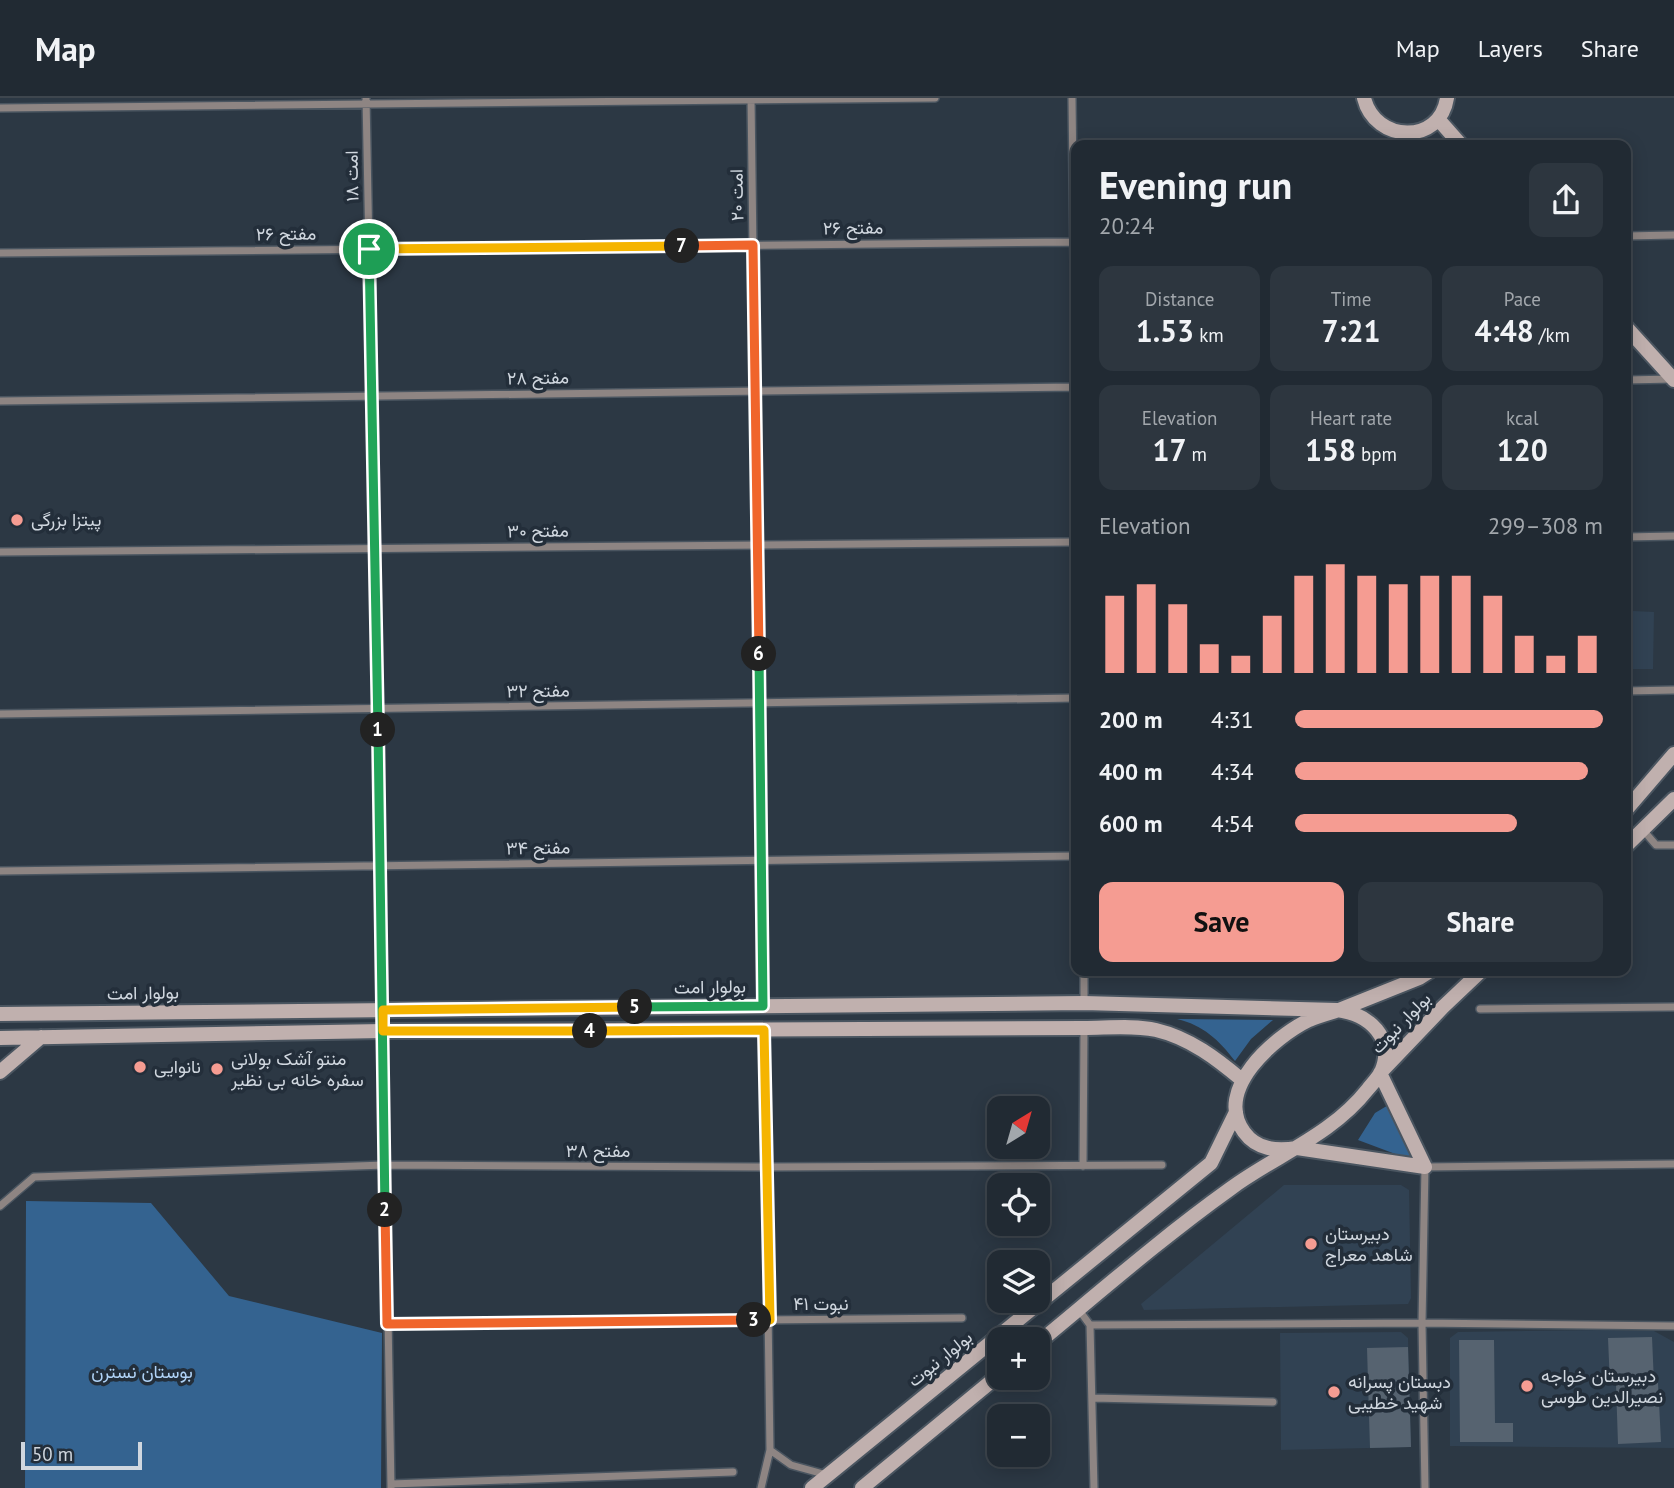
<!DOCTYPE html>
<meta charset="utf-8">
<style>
:root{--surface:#212a33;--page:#2d363f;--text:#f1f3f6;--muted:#a2a7ac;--line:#3e464e;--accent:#f59c92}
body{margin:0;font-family:"PT Sans",Vazirmatn,sans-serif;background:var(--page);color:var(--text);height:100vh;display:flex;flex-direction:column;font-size:26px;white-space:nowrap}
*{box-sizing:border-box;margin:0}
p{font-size:23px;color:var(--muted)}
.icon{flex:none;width:38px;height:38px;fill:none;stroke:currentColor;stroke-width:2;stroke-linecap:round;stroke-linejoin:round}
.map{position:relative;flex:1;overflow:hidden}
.drawer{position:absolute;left:1071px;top:42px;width:560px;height:836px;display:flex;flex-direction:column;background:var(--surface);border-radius:14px;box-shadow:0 4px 18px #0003,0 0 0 2px var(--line)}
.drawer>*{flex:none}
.needle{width:46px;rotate:37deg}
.controls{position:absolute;left:987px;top:998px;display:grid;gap:14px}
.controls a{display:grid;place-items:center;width:63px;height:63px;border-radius:14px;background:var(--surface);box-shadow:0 4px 18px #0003,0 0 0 2px var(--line);font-size:35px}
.scale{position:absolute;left:21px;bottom:18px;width:121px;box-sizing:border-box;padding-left:7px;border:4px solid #d0d7df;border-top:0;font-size:19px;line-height:24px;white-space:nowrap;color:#d0d7df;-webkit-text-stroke:5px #232e3a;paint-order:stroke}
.pin{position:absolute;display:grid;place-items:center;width:60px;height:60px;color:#fff;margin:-30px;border:4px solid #fff;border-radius:50%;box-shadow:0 2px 7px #0007}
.km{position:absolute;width:35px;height:35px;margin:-18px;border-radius:50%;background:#222;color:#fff;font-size:19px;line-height:35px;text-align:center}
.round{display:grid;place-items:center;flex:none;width:74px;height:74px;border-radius:14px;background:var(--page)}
.headline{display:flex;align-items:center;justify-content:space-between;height:119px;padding:0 28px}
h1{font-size:38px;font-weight:600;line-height:52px}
.figures{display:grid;grid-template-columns:repeat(3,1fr);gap:10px;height:119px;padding:7px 28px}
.figures div{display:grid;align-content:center;border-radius:14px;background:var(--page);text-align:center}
.figures b{font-size:30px;font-weight:600}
.figures small{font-size:19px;font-weight:400}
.figures p{font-size:19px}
.chart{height:196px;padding:14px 28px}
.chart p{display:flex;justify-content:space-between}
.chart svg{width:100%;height:126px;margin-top:7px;stroke:var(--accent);stroke-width:6}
.cta{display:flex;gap:14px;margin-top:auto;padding:14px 28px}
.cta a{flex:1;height:80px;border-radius:14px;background:var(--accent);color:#111;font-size:28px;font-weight:600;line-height:80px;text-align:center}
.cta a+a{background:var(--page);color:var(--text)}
ul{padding:0 28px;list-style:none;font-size:23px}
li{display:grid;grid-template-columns:112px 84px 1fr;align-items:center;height:52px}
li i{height:18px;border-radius:9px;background:var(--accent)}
header{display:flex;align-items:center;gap:42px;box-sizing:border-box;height:98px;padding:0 35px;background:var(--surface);border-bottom:2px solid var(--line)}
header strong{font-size:33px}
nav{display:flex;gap:38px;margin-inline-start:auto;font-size:24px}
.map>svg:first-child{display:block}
</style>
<header>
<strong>Map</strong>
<nav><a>Map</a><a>Layers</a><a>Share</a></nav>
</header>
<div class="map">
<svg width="1674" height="1390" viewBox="0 0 1674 1390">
<rect width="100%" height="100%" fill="#2c3844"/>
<!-- built -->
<path fill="#314253" d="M1626,454H1633V513L1654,514L1653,571H1626Z
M1284,1087H1401L1409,1092L1411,1200L1408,1206L1144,1212L1141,1206Z
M1605,1232L1654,1233L1674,1244V1350L1450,1348V1240L1458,1234Z
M1401,1234L1408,1240L1411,1349L1281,1352L1280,1235Z"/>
<!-- green -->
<path fill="#346390" d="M1177,921L1273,922L1251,941L1235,963C1219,942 1203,927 1177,921Z
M1390,1006L1414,1060L1398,1057L1358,1042L1375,1015Z
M26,1103L151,1105L229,1198L382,1235L381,1390H25Z"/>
<!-- building -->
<path fill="#566370" d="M1652,1239L1654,1285H1658L1661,1344L1618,1346L1616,1287H1610L1608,1240Z
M1459,1242H1494L1495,1325H1513V1344H1460Z
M1408,1249L1411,1349L1370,1350L1367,1250Z"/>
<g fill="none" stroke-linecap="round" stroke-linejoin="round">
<!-- street casing -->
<g stroke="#4a5560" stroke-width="10">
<path id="street" d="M366,0L384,912
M751,0L763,908
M1072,0L1076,330
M0,10L935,0
M1405,36V47
M1626,138L1674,137
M0,155L1076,144
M1626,282L1673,281
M0,303L1076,289
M1626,439L1674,438
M0,454L1076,444
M1626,593L1674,592
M0,616L1076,600
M1643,732L1656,747H1674
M0,773L1076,758
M1084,873V905
M1480,911L1674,909
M383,933L391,1390
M1083,1068L1084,930
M0,1108L34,1079L385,1067L767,1069L1162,1067
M1079,1212L1090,1227L1422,1225L1674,1228
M387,1226L962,1220
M1090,1227L1094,1390
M1092,1300L1273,1304
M770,1352L791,1367L827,1377
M391,1386L733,1374
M761,1390L770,1352L764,932
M1425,1390L1422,1225L1425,1069L1674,1066"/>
</g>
<!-- secondary casing -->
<g stroke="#4a5560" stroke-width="18">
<path id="secondary" d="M1364,0C1375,45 1440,47 1447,0
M1438,21L1461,47
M1626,229L1674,282
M1626,712L1674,656
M1626,748L1674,701
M0,916L1084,905L1337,912C1369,916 1396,940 1381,974C1378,980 1372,986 1368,991C1331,1038 1276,1057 1230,1091C1163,1139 1101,1193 1038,1245
M0,940L383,933L1084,930C1107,930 1134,927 1156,932C1190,940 1217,961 1242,982
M0,974L41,939
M1381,974L1443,909L1481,873
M1380,975L1425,1069
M1425,1069L1297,1050C1277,1053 1257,1052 1244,1034C1213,992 1274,939 1309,922C1318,918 1329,915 1339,912C1366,901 1392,891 1419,880L1430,873
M812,1390L1211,1065L1236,1014
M862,1390L999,1277"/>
</g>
<!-- street -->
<use href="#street" stroke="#8e8583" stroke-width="7"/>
<!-- secondary -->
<use href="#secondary" stroke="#c0b0ae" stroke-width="14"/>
</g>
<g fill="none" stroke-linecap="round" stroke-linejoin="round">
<!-- split-1 casing -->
<g stroke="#fff" stroke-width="14">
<path id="split-1" d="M369,151L378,632"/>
</g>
<!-- split-2 casing -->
<g stroke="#fff" stroke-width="14">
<path id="split-2" d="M378,632L385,1112"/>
</g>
<!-- split-3 casing -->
<g stroke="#fff" stroke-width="14">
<path id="split-3" d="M385,1112L387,1226L754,1222"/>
</g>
<!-- split-4 casing -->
<g stroke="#fff" stroke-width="14">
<path id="split-4" d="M590,933L764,932L770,1222H754"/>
</g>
<!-- split-5 casing -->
<g stroke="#fff" stroke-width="14">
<path id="split-5" d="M590,933H383V912L635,909"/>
</g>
<!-- split-6 casing -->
<g stroke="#fff" stroke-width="14">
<path id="split-6" d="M635,909L763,908L759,556"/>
</g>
<!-- split-7 casing -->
<g stroke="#fff" stroke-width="14">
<path id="split-7" d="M682,148L753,147L759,556"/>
</g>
<!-- split-8 casing -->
<g stroke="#fff" stroke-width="14">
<path id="split-8" d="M369,151L682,148"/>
</g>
<!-- split-1 -->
<use href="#split-1" stroke="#22a559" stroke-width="9"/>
<!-- split-2 -->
<use href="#split-2" stroke="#22a559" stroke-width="9"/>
<!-- split-3 -->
<use href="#split-3" stroke="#f0652b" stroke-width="9"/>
<!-- split-4 -->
<use href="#split-4" stroke="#f5b400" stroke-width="9"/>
<!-- split-5 -->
<use href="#split-5" stroke="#f5b400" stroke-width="9"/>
<!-- split-6 -->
<use href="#split-6" stroke="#22a559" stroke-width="9"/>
<!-- split-7 -->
<use href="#split-7" stroke="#f0652b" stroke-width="9"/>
<!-- split-8 -->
<use href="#split-8" stroke="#f5b400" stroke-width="9"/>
</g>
<!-- markers -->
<g fill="#f59c92" stroke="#232e3a" stroke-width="2.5">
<circle cx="17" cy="422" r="7"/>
<circle cx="140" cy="969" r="7"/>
<circle cx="217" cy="971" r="7"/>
<circle cx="1311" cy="1146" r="7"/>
<circle cx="1527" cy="1288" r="7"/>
<circle cx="1334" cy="1294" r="7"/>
</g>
<g text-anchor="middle" stroke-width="7" stroke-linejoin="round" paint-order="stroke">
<!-- street labels -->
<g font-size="18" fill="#d0d7df" stroke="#232e3a">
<text transform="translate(352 78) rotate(-91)" y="6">امت ۱۸</text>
<text transform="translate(737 97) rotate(-91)" y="6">امت ۲۰</text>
<text transform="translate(853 130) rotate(-1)" y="6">مفتح ۲۶</text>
<text transform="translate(286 136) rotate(-1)" y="6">مفتح ۲۶</text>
<text transform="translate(538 280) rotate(-1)" y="6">مفتح ۲۸</text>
<text transform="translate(538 433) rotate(-1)" y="6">مفتح ۳۰</text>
<text transform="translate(538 593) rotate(-1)" y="6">مفتح ۳۲</text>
<text transform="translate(538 750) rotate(-1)" y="6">مفتح ۳۴</text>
<text transform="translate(710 889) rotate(-1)" y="6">بولوار امت</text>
<text transform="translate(143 895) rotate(-1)" y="6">بولوار امت</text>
<text transform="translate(1401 925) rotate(-46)" y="6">بولوار نبوت</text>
<text x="598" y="1059">مفتح ۳۸</text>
<text x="821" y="1212">نبوت ۴۱</text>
<text transform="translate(940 1261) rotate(-39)" y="6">بولوار نبوت</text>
</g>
<!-- poi labels -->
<g font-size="18" fill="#d0d7df" stroke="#232e3a" text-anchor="start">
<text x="31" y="428">پیتزا بزرگی</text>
<text x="231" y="967">منتو آشک بولانی<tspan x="231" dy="21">سفره خانه بی نظیر</tspan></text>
<text x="154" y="975">نانوایی</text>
<text x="1325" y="1142">دبیرستان<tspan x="1325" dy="21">شاهد معراج</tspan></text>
<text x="1541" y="1284">دبیرستان خواجه<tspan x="1541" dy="21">نصیرالدین طوسی</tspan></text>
<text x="1348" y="1290">دبستان پسرانه<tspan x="1348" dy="21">شهید خطیبی</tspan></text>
</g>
<!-- park labels -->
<g font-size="18" fill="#b0d3f7" stroke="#232e3a">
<text x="142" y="1280">بوستان نسترن</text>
</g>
</g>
</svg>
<div class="controls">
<a><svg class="needle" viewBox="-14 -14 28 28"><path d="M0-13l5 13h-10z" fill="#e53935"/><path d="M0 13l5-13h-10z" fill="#a2a7ac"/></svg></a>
<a><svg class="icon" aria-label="locate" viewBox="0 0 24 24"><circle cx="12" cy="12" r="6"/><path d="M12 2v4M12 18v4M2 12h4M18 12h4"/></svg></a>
<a><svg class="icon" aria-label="layers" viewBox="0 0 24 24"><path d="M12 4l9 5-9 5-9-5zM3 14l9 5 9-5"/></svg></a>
<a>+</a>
<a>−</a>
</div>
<div class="scale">50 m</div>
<div class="pin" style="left:369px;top:151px;background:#1e9e55"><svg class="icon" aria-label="arrive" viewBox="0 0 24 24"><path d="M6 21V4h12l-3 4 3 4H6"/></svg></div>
<b class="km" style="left:378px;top:632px">1</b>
<b class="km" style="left:385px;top:1112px">2</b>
<b class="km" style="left:754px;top:1222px">3</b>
<b class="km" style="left:590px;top:933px">4</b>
<b class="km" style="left:635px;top:909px">5</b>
<b class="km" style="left:759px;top:556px">6</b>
<b class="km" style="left:682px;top:148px">7</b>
<section class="drawer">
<div class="headline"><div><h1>Evening run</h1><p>20:24</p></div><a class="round"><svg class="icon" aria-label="share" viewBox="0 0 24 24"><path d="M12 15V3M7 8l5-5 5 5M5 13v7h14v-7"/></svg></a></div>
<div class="figures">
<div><p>Distance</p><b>1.53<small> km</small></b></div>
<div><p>Time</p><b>7:21</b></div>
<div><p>Pace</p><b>4:48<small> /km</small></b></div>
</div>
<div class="figures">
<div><p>Elevation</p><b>17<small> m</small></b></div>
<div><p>Heart rate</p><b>158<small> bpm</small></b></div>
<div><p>kcal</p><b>120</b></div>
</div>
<div class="chart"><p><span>Elevation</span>299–308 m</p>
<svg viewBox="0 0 160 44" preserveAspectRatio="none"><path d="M5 44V17M15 44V13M25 44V20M35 44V34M45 44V38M55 44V24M65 44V10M75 44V6M85 44V10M95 44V13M105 44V10M115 44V10M125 44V17M135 44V31M145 44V38M155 44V31"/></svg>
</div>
<ul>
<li><b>200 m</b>4:31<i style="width:100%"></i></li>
<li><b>400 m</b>4:34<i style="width:95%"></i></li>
<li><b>600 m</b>4:54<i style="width:72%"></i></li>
</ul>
<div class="cta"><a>Save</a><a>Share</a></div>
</section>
</div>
